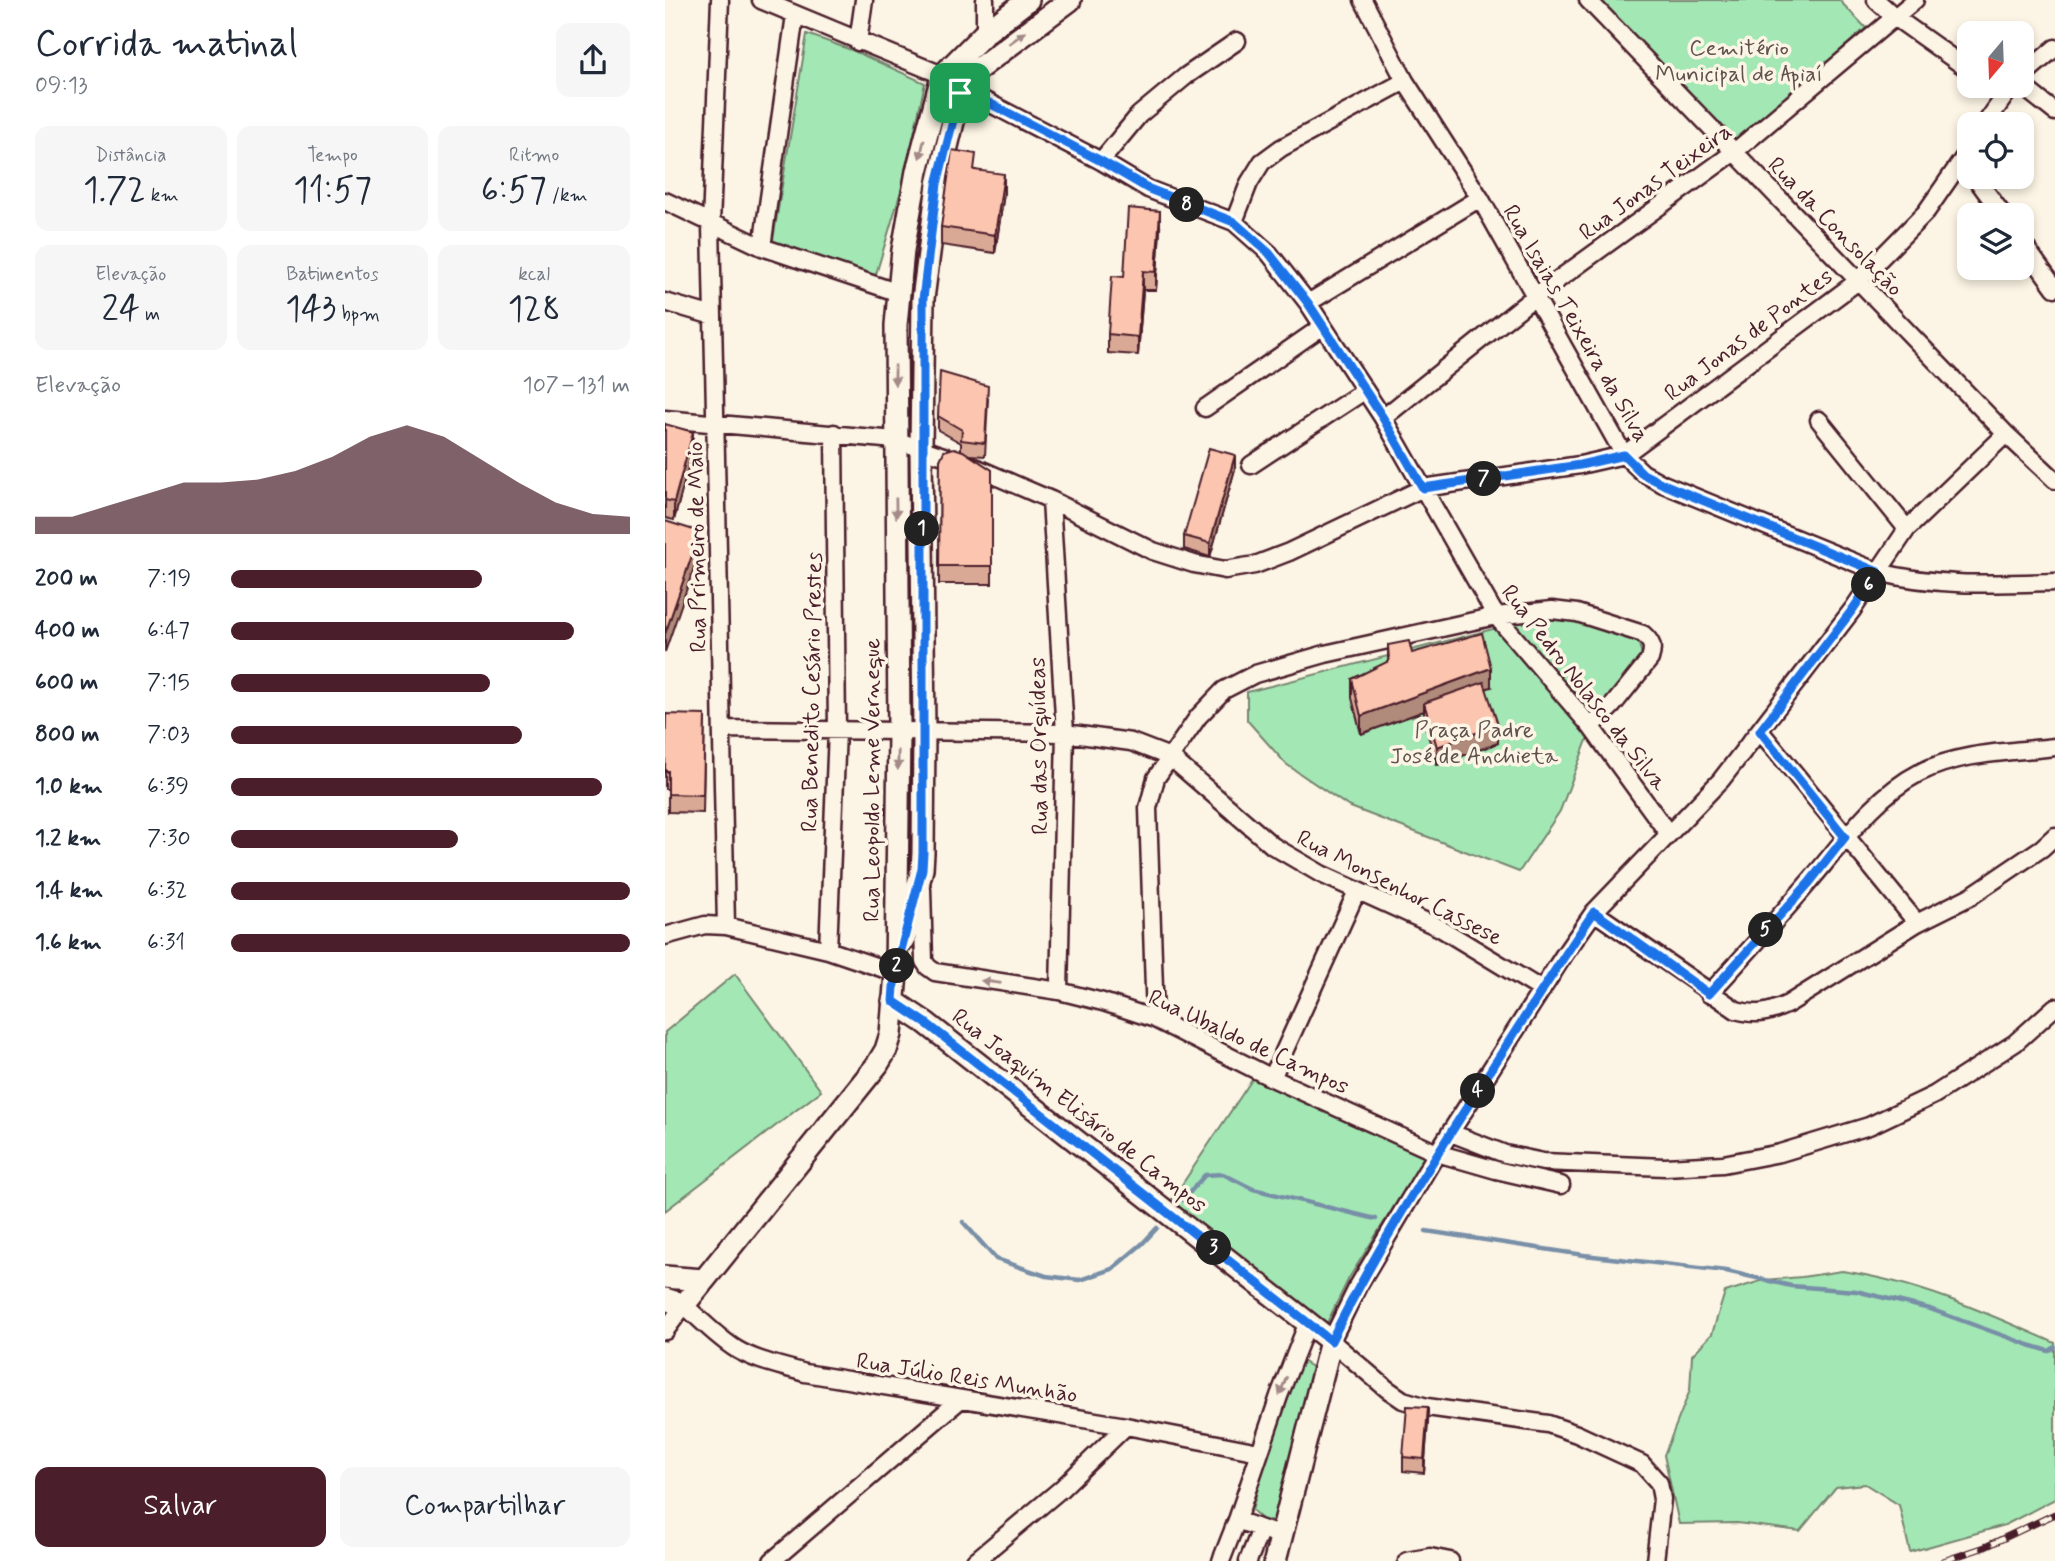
<!DOCTYPE html>
<html lang="pt">
<meta charset="utf-8">
<style>
:root{--surface:#fff;--page:#f6f6f7;--text:#1f2937;--muted:#747a83;--accent:#4a1f2b}
body{margin:0;font-family:Mynerve,sans-serif;background:var(--page);color:var(--text);height:100vh;display:flex;flex-direction:column;font-size:26px;white-space:nowrap}
*{box-sizing:border-box;margin:0}
p{font-size:23px;color:var(--muted)}
.icon{flex:none;width:38px;height:38px;fill:none;stroke:currentColor;stroke-width:2;stroke-linecap:round;stroke-linejoin:round}
.map{position:relative;flex:1;overflow:hidden}
.sheet{display:flex;flex-direction:column;background:var(--surface);width:665px}
.sheet>*{flex:none}
.needle{width:46px;rotate:199deg}
.controls{position:absolute;left:1292px;top:21px;display:grid;gap:14px}
.controls a{display:grid;place-items:center;width:77px;height:77px;border-radius:14px;background:var(--surface);box-shadow:0 4px 10px #0003;font-size:35px}
.pin{position:absolute;display:grid;place-items:center;width:60px;height:60px;color:#fff;margin:-30px;border-radius:14px;box-shadow:0 4px 10px #0006}
.km{position:absolute;width:35px;height:35px;margin:-18px;border-radius:50%;background:#222;color:#fff;font-size:19px;line-height:35px;text-align:center}
.round{display:grid;place-items:center;flex:none;width:74px;height:74px;border-radius:14px;background:var(--page)}
.head{display:flex;align-items:center;justify-content:space-between;height:119px;padding:0 35px}
h1{font-size:38px;font-weight:600;line-height:52px}
.figures{display:grid;grid-template-columns:repeat(3,1fr);gap:10px;height:119px;padding:7px 35px}
.figures div{display:grid;align-content:center;border-radius:14px;background:var(--page);text-align:center}
.figures b{font-size:35px;font-weight:600}
.figures small{font-size:19px;font-weight:400}
.figures p{font-size:19px}
.chart{height:196px;padding:14px 35px}
.chart p{display:flex;justify-content:space-between}
.chart svg{width:100%;height:126px;margin-top:7px;fill:var(--accent);opacity:.7}
.cta{display:flex;gap:14px;margin-top:auto;padding:14px 35px}
.cta a{flex:1;height:80px;border-radius:14px;background:var(--accent);color:#fff;font-size:28px;font-weight:600;line-height:80px;text-align:center}
.cta a+a{background:var(--page);color:var(--text)}
ul{padding:0 35px;list-style:none;font-size:23px}
li{display:grid;grid-template-columns:112px 84px 1fr;align-items:center;height:52px}
li i{height:18px;border-radius:9px;background:var(--accent)}
main{display:flex;flex:1;min-height:0}
.map>svg:first-child{display:block}
</style>
<main>
<section class="sheet">
<div class="head"><div><h1>Corrida matinal</h1><p>09:13</p></div><a class="round"><svg class="icon" aria-label="share" viewBox="0 0 24 24"><path d="M12 15V3M7 8l5-5 5 5M5 13v7h14v-7"/></svg></a></div>
<div class="figures">
<div><p>Distância</p><b>1.72<small> km</small></b></div>
<div><p>Tempo</p><b>11:57</b></div>
<div><p>Ritmo</p><b>6:57<small> /km</small></b></div>
</div>
<div class="figures">
<div><p>Elevação</p><b>24<small> m</small></b></div>
<div><p>Batimentos</p><b>143<small> bpm</small></b></div>
<div><p>kcal</p><b>128</b></div>
</div>
<div class="chart"><p><span>Elevação</span>107–131 m</p>
<svg viewBox="0 0 160 44" preserveAspectRatio="none"><path d="M0 44V38L10 38L20 34L30 30L40 26L50 26L60 25L70 22L80 17L90 10L100 6L110 10L120 18L130 26L140 33L150 37L160 38V44z"/></svg>
</div>
<ul>
<li><b>200 m</b>7:19<i style="width:63%"></i></li>
<li><b>400 m</b>6:47<i style="width:86%"></i></li>
<li><b>600 m</b>7:15<i style="width:65%"></i></li>
<li><b>800 m</b>7:03<i style="width:73%"></i></li>
<li><b>1.0 km</b>6:39<i style="width:93%"></i></li>
<li><b>1.2 km</b>7:30<i style="width:57%"></i></li>
<li><b>1.4 km</b>6:32<i style="width:100%"></i></li>
<li><b>1.6 km</b>6:31<i style="width:100%"></i></li>
</ul>
<div class="cta"><a>Salvar</a><a>Compartilhar</a></div>
</section>
<div class="map">
<svg width="1390" height="1561" viewBox="0 0 1390 1561">
<rect width="100%" height="100%" fill="#fcf5e5"/>
<filter id="ink" filterUnits="userSpaceOnUse"><feTurbulence type="fractalNoise" baseFrequency=".0143" numOctaves="2"/><feDisplacementMap in="SourceGraphic" scale="14" xChannelSelector="R" yChannelSelector="G"/><feConvolveMatrix kernelMatrix="1 2 1 2 8 2 1 2 1" color-interpolation-filters="sRGB"/></filter>
<g filter="url(#ink)">
<!-- green -->
<path fill="#a3e8b4" stroke="#768470" stroke-width="2" d="M931,0H1174L1201,28L1069,144Z
M142,34L189,51L260,83L238,184L209,281L107,246Z
M879,616C897,618 964,631 974,644C974,645 977,654 977,655L970,668L924,735L895,811L854,872L683,806L621,764L582,720V692Z
M70,974L156,1091L0,1211V1032Z
M588,1078L760,1157L684,1278L660,1327L628,1297L504,1204Z
M1177,1271C1253,1282 1320,1312 1390,1343V1499L1340,1525L1245,1552L1234,1505L1200,1484L1171,1487L1135,1531L1072,1523L1014,1524L999,1455L1025,1390L1027,1355L1047,1334L1060,1292L1099,1280L1137,1277Z
M637,1361L656,1373L616,1510L608,1520L599,1521L587,1510L601,1458Z"/>
<g fill="none" stroke-linecap="round" stroke-linejoin="round">
<!-- stream -->
<path stroke="#788fa7" stroke-width="4.5" d="M518,1200L540,1175L558,1174L588,1189L711,1219
M298,1222L331,1259L381,1276L415,1280L447,1269L477,1244L492,1228
M761,1231L919,1255L1061,1271L1126,1286L1191,1291L1265,1309L1364,1345L1384,1351L1390,1347"/>
<!-- minor casing -->
<g stroke="#4a1f2b" stroke-width="21">
<path id="minor" d="M55,0L46,224L61,926
M96,0L277,75
M698,0L740,81L815,198L959,455L978,473L998,484L1213,572C1273,587 1329,584 1390,582
M923,0L1341,434L1390,480
M1211,0L1231,18L1304,70
M320,33V0
M193,42L199,0
M1356,77L1390,48
M1356,85L1390,112
M299,90L436,161L483,189L569,222L604,253L643,303L718,418L831,616L926,727L1003,833
M1320,124L1347,86
M436,161L474,115L521,76L572,41
M1310,177L1338,215
M0,201L97,247L234,293
M569,222L584,183L597,162L616,148L740,81
M1356,241L1390,288
M97,247L130,15
M0,302L48,316
M643,303L815,198
M540,408L658,326
M718,418L869,297L1068,153L1250,0
M0,419L230,440L303,464L386,500L488,551L529,564L560,570L590,565L624,552L758,488L915,465L959,455L1193,281L1261,212L1304,150
M1154,420L1242,529
M586,465L699,391
M386,500L400,733L394,991
M57,729L400,733L466,742L505,757L608,846L656,874L775,928L877,990
M1095,731L1252,923
M257,889L259,961L263,967L270,972L394,991L438,1002L490,1019L607,1078L772,1153L831,1170L896,1185
M929,912L1071,1010C1091,1016 1104,1013 1123,1004L1252,923L1306,896L1377,848L1390,836
M0,936L40,925L61,926L163,950L231,973
M163,950L172,731L169,433
M1044,994C1078,957 1112,920 1144,882C1176,845 1209,796 1254,773C1294,752 1346,752 1390,747
M490,1019L483,808L491,778L533,717L559,690L590,674L660,654L831,616L887,610L912,613L978,634C987,642 989,647 985,659L948,705L926,727
M607,1078L692,891
M786,1133L840,1154L878,1162L1000,1167L1058,1164L1115,1153L1204,1126L1269,1095L1350,1043L1390,1007
M0,1331L19,1305C36,1320 52,1337 71,1349C91,1361 117,1366 140,1373L461,1426L594,1452
M572,1520L616,1536
M107,1561L296,1399
M310,1561L396,1489L461,1426
M556,1561L572,1520L614,1396L643,1322
M583,1561L596,1529
M742,1561L765,1557L785,1561
M990,1561L997,1499L994,1483L977,1464L912,1434L883,1424L762,1407L738,1400L722,1389L666,1341L693,1286L772,1153L899,955L929,912L1056,780L1188,609L1242,529L1341,434"/>
</g>
<!-- secondary casing -->
<g stroke="#4a1f2b" stroke-width="26">
<path id="secondary" d="M283,70L320,33L363,0
M301,78L405,0
M239,940L257,869L258,853L259,731L256,448L258,299L273,184L295,93
M228,1001L261,1023L666,1341L610,1561
M0,1277L38,1280
M0,1299L19,1305L212,1065L221,1050L226,1034L231,973L234,731L231,325L238,250L252,171L275,84"/>
</g>
<!-- minor -->
<use href="#minor" stroke="#fcf5e5" stroke-width="16"/>
<!-- secondary -->
<use href="#secondary" stroke="#fcf5e5" stroke-width="21"/>
<!-- rail casing -->
<g stroke="#4a1f2b" stroke-width="7">
<path id="rail" d="M1278,1561L1320,1547L1390,1514"/>
</g>
<!-- rail -->
<use href="#rail" stroke="#fcf5e5" stroke-width="4.5" stroke-dasharray="13" stroke-linecap="butt"/>
</g>
<!-- wall -->
<path fill="#d9a996" stroke="#4a1f2b" stroke-width="2" d="M311,170L339,193L330,253L276,245V227Z
M495,229L491,290H478L473,355L443,353V334L459,277Z
M323,399L320,456L304,455L327,470V584H274L275,460L296,450V443L273,430V416Z
M0,424L28,450L9,520L0,518Z
M570,469L545,557L519,549V536Z
M723,645L747,653L826,687L821,688L833,743L772,765L759,722V711L696,734L687,698V679L723,662Z
M40,715L38,813L3,812V789H0V745Z
M763,1421L759,1473L738,1471V1457Z"/>
<!-- shaded-wall -->
<path fill="#b08a7a" stroke="#4a1f2b" stroke-width="2" d="M339,174V193L330,253V235Z
M495,211V229L491,290V272Z
M478,271V290L473,355V337Z
M28,432V450L9,520V502Z
M570,455V469L545,557V543Z
M35,532V550L0,652V634Z
M826,668V687L761,710L759,703V711L696,734V716Z
M833,725V743L772,765V747Z
M763,1407V1421L759,1473V1459Z"/>
<!-- building -->
<path fill="#fcc5af" stroke="#4a1f2b" stroke-width="2" d="M287,150L311,154L309,170L339,174L330,235L276,227Z
M463,208L495,211L491,272L478,271L473,337L443,334L447,276L459,277Z
M275,372L323,386L320,443L296,440L297,430L273,416Z
M0,424L28,432L9,502L0,500Z
M289,448L298,451L327,470V566H274L275,460L279,451Z
M544,448L570,455L545,543L519,536Z
M0,521L35,532L0,634Z
M817,633L826,668L696,716L687,679L724,661L723,645L744,641L747,653Z
M819,682L833,725L772,747L759,703Z
M1,714L40,715L38,795L3,794V771H0Z
M742,1406L763,1407L759,1459L738,1457Z"/>
<!-- one-way arrows -->
<defs><path id="oneway-solid" d="M-6-.8H1V-3.2L6.5 0L1 3.2V.8H-6Z" transform="scale(1.75)"/></defs>
<g fill="#a38a88">
<use href="#oneway-solid" transform="translate(352 38) rotate(-36)"/>
<use href="#oneway-solid" transform="translate(257 149) rotate(103)"/>
<use href="#oneway-solid" transform="translate(230 375) rotate(90)"/>
<use href="#oneway-solid" transform="translate(231 508) rotate(89)"/>
<use href="#oneway-solid" transform="translate(233 760) rotate(91)"/>
<use href="#oneway-solid" transform="translate(326 982) rotate(-172)"/>
<use href="#oneway-solid" transform="translate(618 1386) rotate(112)"/>
</g>
</g>
<g fill="none" stroke-linecap="round" stroke-linejoin="round" filter="url(#ink)">
<!-- route casing -->
<g stroke="#fff" stroke-width="14">
<path id="route" d="M299,90L436,161L484,189L569,222L604,253L643,303L718,418L758,488L915,465L959,455L978,474L998,484L1213,572L1188,609L1095,731L1180,837L1144,883L1044,994L929,912C888,972 849,1034 809,1096C758,1176 708,1256 666,1341L261,1023L228,1001L230,973L257,869L258,853V299L272,184L295,93Z"/>
</g>
<!-- route -->
<use href="#route" stroke="#1a73e8" stroke-width="9"/>
</g>
<g text-anchor="middle" stroke-width="7" stroke-linejoin="round" paint-order="stroke">
<!-- park labels -->
<g font-size="23" fill="#60514d" stroke="#fcf5e5">
<text x="1074" y="55">Cemitério<tspan x="1074" dy="26">Municipal de Apiaí</tspan></text>
<text x="809" y="737">Praça Padre<tspan x="809" dy="26">José de Anchieta</tspan></text>
</g>
<!-- street labels -->
<g font-size="23" fill="#4a1f2b" stroke="#fcf5e5">
<text transform="translate(990 181) rotate(-36)" y="8">Rua Jonas Teixeira</text>
<text transform="translate(1171 226) rotate(46)" y="8">Rua da Consolação</text>
<text transform="translate(912 323) rotate(60)" y="8">Rua Isaias Teixeira da Silva</text>
<text transform="translate(1083 334) rotate(-37)" y="8">Rua Jonas de Pontes</text>
<text transform="translate(31 547) rotate(-91)" y="8">Rua Primeiro de Maio</text>
<text transform="translate(920 687) rotate(52)" y="8">Rua Pedro Nolasco da Silva</text>
<text transform="translate(146 692) rotate(-89)" y="8">Rua Benedito Cesário Prestes</text>
<text transform="translate(373 746) rotate(-91)" y="8">Rua das Orquídeas</text>
<text transform="translate(206 780) rotate(-90)" y="8">Rua Leopoldo Leme Verneque</text>
<text transform="translate(735 887) rotate(27)" y="8">Rua Monsenhor Cassese</text>
<text transform="translate(584 1041) rotate(25)" y="8">Rua Ubaldo de Campos</text>
<text transform="translate(415 1110) rotate(38)" y="8">Rua Joaquim Elisário de Campos</text>
<text transform="translate(302 1377) rotate(9)" y="8">Rua Júlio Reis Munhão</text>
</g>
</g>
</svg>
<div class="controls">
<a><svg class="needle" viewBox="-14 -14 28 28"><path d="M0-13l5 13h-10z" fill="#e53935"/><path d="M0 13l5-13h-10z" fill="#747a83"/></svg></a>
<a><svg class="icon" aria-label="locate" viewBox="0 0 24 24"><circle cx="12" cy="12" r="6"/><path d="M12 2v4M12 18v4M2 12h4M18 12h4"/></svg></a>
<a><svg class="icon" aria-label="layers" viewBox="0 0 24 24"><path d="M12 4l9 5-9 5-9-5zM3 14l9 5 9-5"/></svg></a>
</div>
<div class="pin" style="left:295px;top:93px;background:#1e9e55"><svg class="icon" aria-label="arrive" viewBox="0 0 24 24"><path d="M6 21V4h12l-3 4 3 4H6"/></svg></div>
<b class="km" style="left:257px;top:529px">1</b>
<b class="km" style="left:232px;top:966px">2</b>
<b class="km" style="left:549px;top:1248px">3</b>
<b class="km" style="left:813px;top:1091px">4</b>
<b class="km" style="left:1101px;top:930px">5</b>
<b class="km" style="left:1204px;top:585px">6</b>
<b class="km" style="left:819px;top:479px">7</b>
<b class="km" style="left:522px;top:205px">8</b>
</div>
</main>
